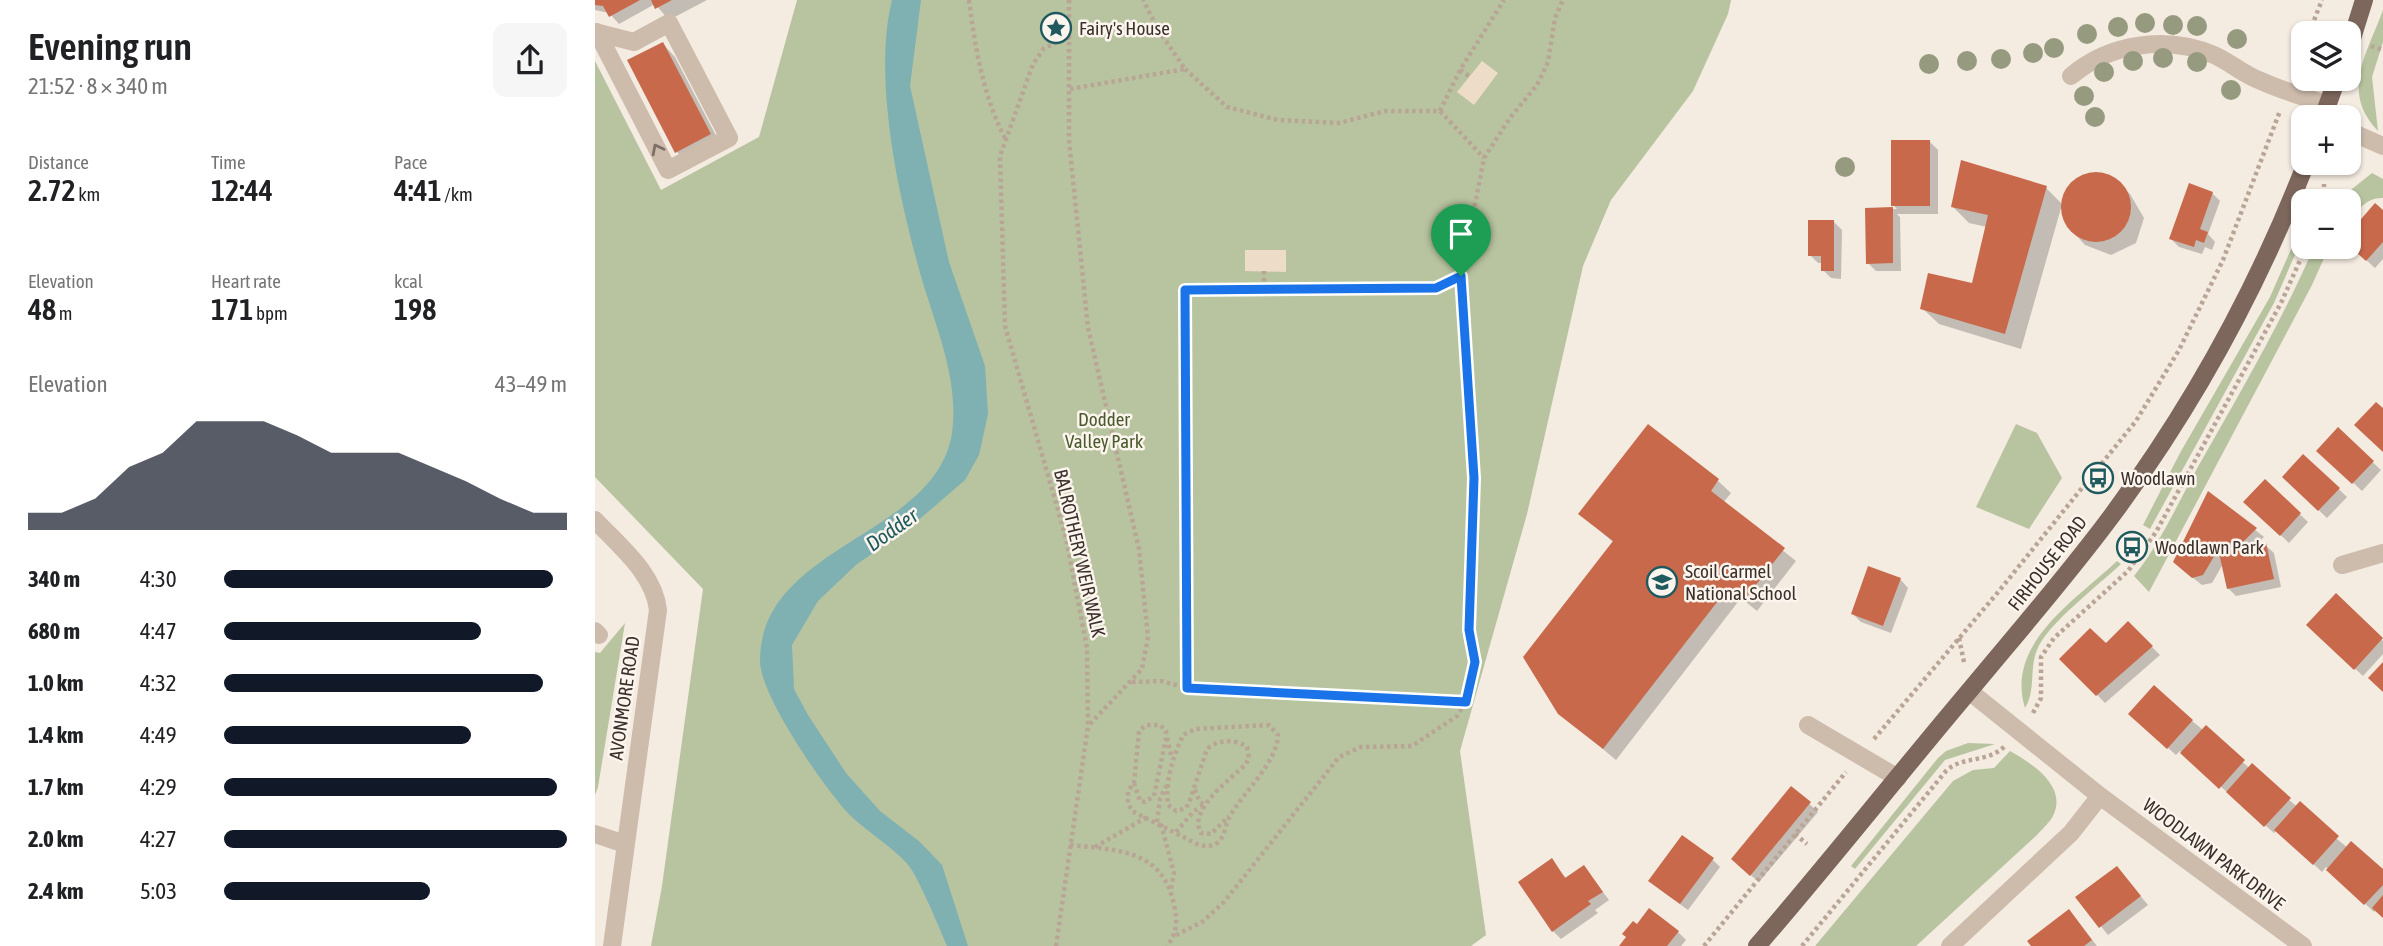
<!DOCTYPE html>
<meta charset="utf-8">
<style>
:root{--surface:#fff;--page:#f6f6f6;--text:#202124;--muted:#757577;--accent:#111827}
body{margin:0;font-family:"Asap Condensed",sans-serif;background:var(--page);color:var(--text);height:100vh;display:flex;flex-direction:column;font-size:26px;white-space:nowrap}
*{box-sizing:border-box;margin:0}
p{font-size:23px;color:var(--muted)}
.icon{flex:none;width:38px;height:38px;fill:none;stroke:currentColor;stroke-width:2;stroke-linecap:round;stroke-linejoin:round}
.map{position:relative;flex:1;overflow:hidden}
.details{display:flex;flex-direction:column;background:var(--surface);width:595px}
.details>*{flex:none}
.fabs{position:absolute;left:1696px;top:21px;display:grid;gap:14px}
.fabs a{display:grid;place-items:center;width:70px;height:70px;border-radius:14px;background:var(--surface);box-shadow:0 2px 5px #0004;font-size:35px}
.pin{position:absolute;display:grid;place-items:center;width:60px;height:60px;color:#fff;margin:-72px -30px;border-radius:50% 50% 50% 0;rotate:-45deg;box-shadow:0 0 7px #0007}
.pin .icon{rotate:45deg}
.round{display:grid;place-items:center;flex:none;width:74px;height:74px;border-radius:14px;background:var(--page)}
.headline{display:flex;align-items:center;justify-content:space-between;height:119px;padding:0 28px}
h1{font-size:38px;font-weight:600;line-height:52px}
.figures{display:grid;grid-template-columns:repeat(3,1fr);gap:10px;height:119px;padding:7px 28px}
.figures div{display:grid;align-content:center}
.figures b{font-size:30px;font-weight:600}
.figures small{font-size:19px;font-weight:400}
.figures p{font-size:19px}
.chart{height:196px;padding:14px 28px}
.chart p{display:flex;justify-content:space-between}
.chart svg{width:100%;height:126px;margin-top:7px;fill:var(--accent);opacity:.7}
ul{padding:0 28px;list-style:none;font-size:23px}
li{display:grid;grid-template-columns:112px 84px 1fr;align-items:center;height:52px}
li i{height:18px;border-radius:9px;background:var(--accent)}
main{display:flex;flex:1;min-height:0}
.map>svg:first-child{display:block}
</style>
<main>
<section class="details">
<div class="headline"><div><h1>Evening run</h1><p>21:52 · 8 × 340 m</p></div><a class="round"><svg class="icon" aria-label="share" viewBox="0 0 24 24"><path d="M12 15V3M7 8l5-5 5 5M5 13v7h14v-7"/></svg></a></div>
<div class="figures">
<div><p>Distance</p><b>2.72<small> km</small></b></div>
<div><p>Time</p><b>12:44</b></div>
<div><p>Pace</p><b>4:41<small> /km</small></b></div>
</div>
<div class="figures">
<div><p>Elevation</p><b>48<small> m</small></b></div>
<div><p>Heart rate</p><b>171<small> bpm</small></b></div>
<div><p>kcal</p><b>198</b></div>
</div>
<div class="chart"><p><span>Elevation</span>43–49 m</p>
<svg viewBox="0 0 160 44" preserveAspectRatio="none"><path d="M0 44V38L10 38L20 33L30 22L40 17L50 6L60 6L70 6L80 11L90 17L100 17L110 17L120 22L130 27L140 33L150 38L160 38V44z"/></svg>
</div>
<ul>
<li><b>340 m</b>4:30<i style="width:96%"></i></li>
<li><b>680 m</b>4:47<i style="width:75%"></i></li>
<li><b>1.0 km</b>4:32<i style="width:93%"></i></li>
<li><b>1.4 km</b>4:49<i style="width:72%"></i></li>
<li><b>1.7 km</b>4:29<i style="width:97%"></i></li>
<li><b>2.0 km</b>4:27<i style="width:100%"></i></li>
<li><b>2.4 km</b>5:03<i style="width:60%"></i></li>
</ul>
</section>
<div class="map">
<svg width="1788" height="946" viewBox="0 0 1788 946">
<rect width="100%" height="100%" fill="#f4ebe1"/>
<!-- green -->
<path fill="#b8c4a0" d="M202,0H1136L1133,14L1098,91L1016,200L988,266L932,514L865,751L891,935L876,946H56L67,886L108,589L0,477V61L66,190L164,137Z
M1788,10V42L1777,77L1783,131C1745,92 1772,54 1788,10Z
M1777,173L1788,179V198C1772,197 1763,210 1754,221V201H1742Z
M1708,222V236L1679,303L1555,529L1548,525L1585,453L1675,297Z
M1719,247H1734L1717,285L1554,592L1539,576C1567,541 1582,504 1604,465C1645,393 1686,323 1719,247Z
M1421,424L1442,433L1467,478L1434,529L1381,507Z
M1522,561L1526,564C1505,584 1451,625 1442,650C1434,669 1441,691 1430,708C1410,643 1481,600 1522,561Z
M30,623L3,787L0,795V652L5,653Z
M1373,743L1400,744L1350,760L1260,869L1256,866L1343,758L1351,751Z
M1415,751C1436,763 1473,786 1458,816C1455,822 1447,829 1443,834L1321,946H1220L1358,781L1378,770L1399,768Z"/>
<!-- plaza -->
<path fill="#ecdcc8" d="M887,61L903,73L879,105L862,92Z
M650,250H691V272L650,271Z"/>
<!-- water -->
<path fill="#7fb0b2" d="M297,0H326L315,86L354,262L390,366L393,414L384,455L370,480L312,530L262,564L223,601L197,645L199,689L213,715L251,773L285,811L325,842L347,865L373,946H352C345,929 324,879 314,866C301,849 269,830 252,812C228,786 164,694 165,660C166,544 341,537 357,433C364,382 343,332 328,283C305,204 277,81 297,0Z"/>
<!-- shadow -->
<path fill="#0003" d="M0,0H112L74,20L60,4L24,24L14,13L0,10Z
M68,44L80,57L127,147L94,164L82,152Z
M1335,142L1343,150V214H1302L1305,217L1306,271H1281L1273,263L1272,210L1302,209L1298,205Z
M1496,173L1522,181L1535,194L1549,218L1541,243L1516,255L1490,245L1478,232L1466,208L1426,349L1344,324L1327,308L1378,285L1392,227L1374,223L1357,206L1451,188L1467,204L1475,183Z
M1617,193L1625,201L1613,234L1620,242L1617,250L1610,247L1607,254L1584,247L1576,239Z
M1780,205L1788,212V259L1780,268L1754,244V236Z
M1239,222L1247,230L1246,279L1236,278L1228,270V263H1223L1215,255Z
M1053,427L1123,481L1136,493L1128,503L1201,561L1162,611L1146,598L1021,760L965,713L1019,543L986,514Z
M1743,430L1786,470L1767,491L1723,450Z
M1709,456L1752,497L1732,518L1689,477Z
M1670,481L1713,522L1694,543L1651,502Z
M1614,493L1669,537L1658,547L1670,545L1679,553L1686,587L1641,596L1633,588L1628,564L1617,583L1607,585L1588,570Z
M1305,579L1313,588L1296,633L1266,622L1258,614Z
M1741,596L1788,641V654L1768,676L1713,625Z
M1533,623L1565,655L1510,703L1467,659L1511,645Z
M1543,721H1597L1753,848L1757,843L1788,872V916L1781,909L1779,912L1731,867L1727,872L1682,830L1679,833L1585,751L1581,755Z
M1197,788L1223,812L1164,882L1146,867Z
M1117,859L1125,867L1093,910L1064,889Z
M956,861L972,879L989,867L1014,900L1000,910L1003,913L966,939L958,931Z
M1522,868L1553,905L1513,935L1483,898Z
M1481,919L1502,946H1438Z
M1083,932L1091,940L1086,946H1026Z"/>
<!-- building -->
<path fill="#c8694b" d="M0,0H45L14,17L8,6L0,5Z
M56,0H77L60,9Z
M68,42L116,134L80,153L32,60Z
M1296,140H1335V206H1296Z
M1366,160L1452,186L1410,334L1325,309L1333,273L1377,283L1393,215L1356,207Z
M1466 207a35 35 0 1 1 70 0a35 35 0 1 1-70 0Z
M1594,183L1618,192L1605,229L1613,232L1609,243L1601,240L1599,247L1574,239Z
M1780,203L1788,210V242L1771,261L1754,246V233Z
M1298,207V263L1271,264L1270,208Z
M1213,220H1239V271H1226V256H1213Z
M1781,402L1788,408V452L1759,425Z
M1053,424L1124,479L1116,491L1190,548L1149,600L1133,588L1008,749L963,714L928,657L1018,541L983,514Z
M1743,427L1779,461L1757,484L1721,451Z
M1708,454L1745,488L1723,511L1687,477Z
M1670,479L1706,513L1685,536L1648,502Z
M1613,491L1662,528L1648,542L1627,543L1608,575L1597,578L1578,562Z
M1671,543L1679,579L1632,589L1624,553Z
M1273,566L1306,578L1288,626L1256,614Z
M1741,593L1788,638L1759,670L1711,625Z
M1533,621L1558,646L1501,696L1464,659L1495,628L1511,643Z
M1788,662V692L1773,678Z
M1559,685L1598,720L1572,749L1533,714Z
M1611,725L1650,760L1624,789L1585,753Z
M1657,763L1696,798L1669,827L1631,792Z
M1196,786L1216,802L1155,876L1136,859Z
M1705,801L1744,836L1718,865L1679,830Z
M1087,835L1119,858L1085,904L1053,881Z
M1756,841L1788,869V885L1769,905L1731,870Z
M957,858L970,878L989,865L1008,892L993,901L996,904L957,932L923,882Z
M1522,866L1546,896L1504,928L1480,897Z
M1788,895V918L1777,908Z
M1054,908L1084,931L1072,946H1024L1031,937L1027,934L1038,921L1042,924Z
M1474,909L1497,940L1489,946H1436L1432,941Z"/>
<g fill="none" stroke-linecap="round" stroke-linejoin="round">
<!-- path -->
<path stroke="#b9a596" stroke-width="4.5" stroke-dasharray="3.5 3.5" stroke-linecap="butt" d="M374,0C380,47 388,96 410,138
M474,0V140L493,328L544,549L553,637L547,669L494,725
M1716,27L1728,30
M1714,33L1727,0
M1776,46L1788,50
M590,69L632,107L683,120L744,123L790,111H845L889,158
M865,70L874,76
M1699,73L1708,48
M475,89L590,69L564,31L548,0
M845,111L865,70L909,0
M1729,201V184
M669,271V289
M1364,638L1369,662
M537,682L566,681L592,688L871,702
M592,688L590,290L841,288L866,277
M1438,713L1446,698V657L1459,638L1533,571L1561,532L1686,303L1711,247
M572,738L577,759
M1279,739L1404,591L1541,421L1584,350L1628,260L1685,111
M539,783L545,801L550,802L559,796L571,738V731L565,725H551L544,731L539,783L533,791V803L537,811L602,844C609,846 615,848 622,843C631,836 630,823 636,814C650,791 682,762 683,735L674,725L600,729L588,735C578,758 570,779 573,805L581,811L591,808L594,803L612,749C623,739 641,739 652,747L654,758L651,764C636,779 592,810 606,833L616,834L634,816
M562,822L565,799L571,786
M566,824L579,873L576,889
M581,832L599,811L610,805L605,802L599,788
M1200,834L1212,844
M475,845C522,850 568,849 579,905C583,921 582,933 572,946
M500,847L552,817
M581,935L607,922L629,902L744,757L766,747L817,746L862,716L871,702L880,662L874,630L879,478L866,277L889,158L915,118L942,85L953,62L960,18L968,0
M461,946L493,726L492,648L471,538L410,326L405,156L438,64L449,48L475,37
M1109,946L1251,772
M1207,946L1351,771C1368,755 1391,764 1410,746"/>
<!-- minor -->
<path stroke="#cdbbac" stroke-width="18" d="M0,32L39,42L74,23L134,138L73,170L2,32
M1476,76C1515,43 1571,35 1619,55C1635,62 1649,75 1666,81C1688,91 1710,97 1733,105
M1754,131L1788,146
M0,520C24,546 59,573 63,610L17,946
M1747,565L1788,553
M0,631L4,635
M1374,691L1505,796L1708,946
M1213,725L1303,778
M0,834L30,844
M1355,946L1476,833L1505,796"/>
<!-- major -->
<path stroke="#7d675c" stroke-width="18" d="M1754,48L1769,0
M1728,117L1742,79
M1162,946C1235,862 1303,775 1375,690C1423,632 1473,575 1518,514C1597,407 1663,287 1711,163"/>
</g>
<!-- trees -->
<g fill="#969b7f">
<circle cx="1550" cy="23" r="10"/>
<circle cx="1578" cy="25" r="10"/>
<circle cx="1602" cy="26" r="10"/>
<circle cx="1523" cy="27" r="10"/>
<circle cx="1492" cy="34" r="10"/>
<circle cx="1642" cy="39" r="10"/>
<circle cx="1459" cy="48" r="10"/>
<circle cx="1438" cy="53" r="10"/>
<circle cx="1568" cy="58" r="10"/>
<circle cx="1406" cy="59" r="10"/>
<circle cx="1372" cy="61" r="10"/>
<circle cx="1538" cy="61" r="10"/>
<circle cx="1602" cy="62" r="10"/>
<circle cx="1334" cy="64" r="10"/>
<circle cx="1509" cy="72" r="10"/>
<circle cx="1636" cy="90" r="10"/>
<circle cx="1489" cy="96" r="10"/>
<circle cx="1500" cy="117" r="10"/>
<circle cx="1250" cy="167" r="10"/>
</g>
<!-- one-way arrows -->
<defs><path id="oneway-chevron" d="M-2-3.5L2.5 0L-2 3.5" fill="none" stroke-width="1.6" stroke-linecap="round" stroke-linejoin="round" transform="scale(1.75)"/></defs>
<use stroke="#7d6f65" href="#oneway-chevron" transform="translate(62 149) rotate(-117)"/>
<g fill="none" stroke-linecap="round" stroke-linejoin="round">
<!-- route casing -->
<g stroke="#fff" stroke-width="14">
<path id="route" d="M866,276L879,478L874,630L880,662L871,702L592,688L590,290L841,288Z"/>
</g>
<!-- route -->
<use href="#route" stroke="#1a73e8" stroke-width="9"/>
</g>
<!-- icons -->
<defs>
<g id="sight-ring" transform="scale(1.575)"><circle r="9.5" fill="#fbf5ee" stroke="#1f5a5e" stroke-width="1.5"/><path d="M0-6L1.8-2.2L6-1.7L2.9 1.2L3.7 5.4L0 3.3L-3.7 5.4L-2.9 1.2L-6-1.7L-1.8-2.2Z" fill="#1f5a5e"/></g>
<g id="bus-ring" transform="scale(1.575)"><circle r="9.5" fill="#fbf5ee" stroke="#1f5a5e" stroke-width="1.5"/><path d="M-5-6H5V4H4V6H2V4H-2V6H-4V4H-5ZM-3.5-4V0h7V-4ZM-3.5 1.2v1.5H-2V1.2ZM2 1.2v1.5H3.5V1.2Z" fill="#1f5a5e"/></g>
<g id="school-ring" transform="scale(1.575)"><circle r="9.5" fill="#fbf5ee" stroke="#1f5a5e" stroke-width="1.5"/><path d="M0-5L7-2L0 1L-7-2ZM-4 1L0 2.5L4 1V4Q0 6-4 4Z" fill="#1f5a5e"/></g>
</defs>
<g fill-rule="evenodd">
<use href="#sight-ring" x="461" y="28"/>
<use href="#bus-ring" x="1503" y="478"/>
<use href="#bus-ring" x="1537" y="547"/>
<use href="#school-ring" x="1067" y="582"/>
</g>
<g text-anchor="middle" stroke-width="5" stroke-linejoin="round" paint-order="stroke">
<!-- poi labels -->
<g font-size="19" fill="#3b302b" stroke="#fbf5ee" text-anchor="start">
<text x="484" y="35">Fairy's House</text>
<text x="1526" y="485">Woodlawn</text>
<text x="1560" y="554">Woodlawn Park</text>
<text x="1090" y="578">Scoil Carmel<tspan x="1090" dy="22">National School</tspan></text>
</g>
<!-- park labels -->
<g font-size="19" fill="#4a5a2e" stroke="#fbf5ee">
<text x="509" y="426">Dodder<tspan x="509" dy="22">Valley Park</tspan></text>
</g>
<!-- street labels -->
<g font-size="19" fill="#3b302b" stroke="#fbf5ee">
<text transform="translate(485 553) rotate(77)" y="7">BALROTHERY WEIR WALK</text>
<text transform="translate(1452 563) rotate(-52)" y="7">FIRHOUSE ROAD</text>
<text transform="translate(29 698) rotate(-82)" y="7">AVONMORE ROAD</text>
<text transform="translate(1619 854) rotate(37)" y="7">WOODLAWN PARK DRIVE</text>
</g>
<!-- water labels -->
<g font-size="21" font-style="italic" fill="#1f5a5e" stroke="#fbf5ee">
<text transform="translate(297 530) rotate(-35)" y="7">Dodder</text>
</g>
</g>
</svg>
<div class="fabs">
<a><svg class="icon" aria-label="layers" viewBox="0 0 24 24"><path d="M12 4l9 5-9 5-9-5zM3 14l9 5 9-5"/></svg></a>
<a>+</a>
<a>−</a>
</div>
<div class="pin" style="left:866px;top:276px;background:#1e9e55"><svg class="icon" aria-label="arrive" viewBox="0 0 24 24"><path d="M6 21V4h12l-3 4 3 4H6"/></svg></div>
</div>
</main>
